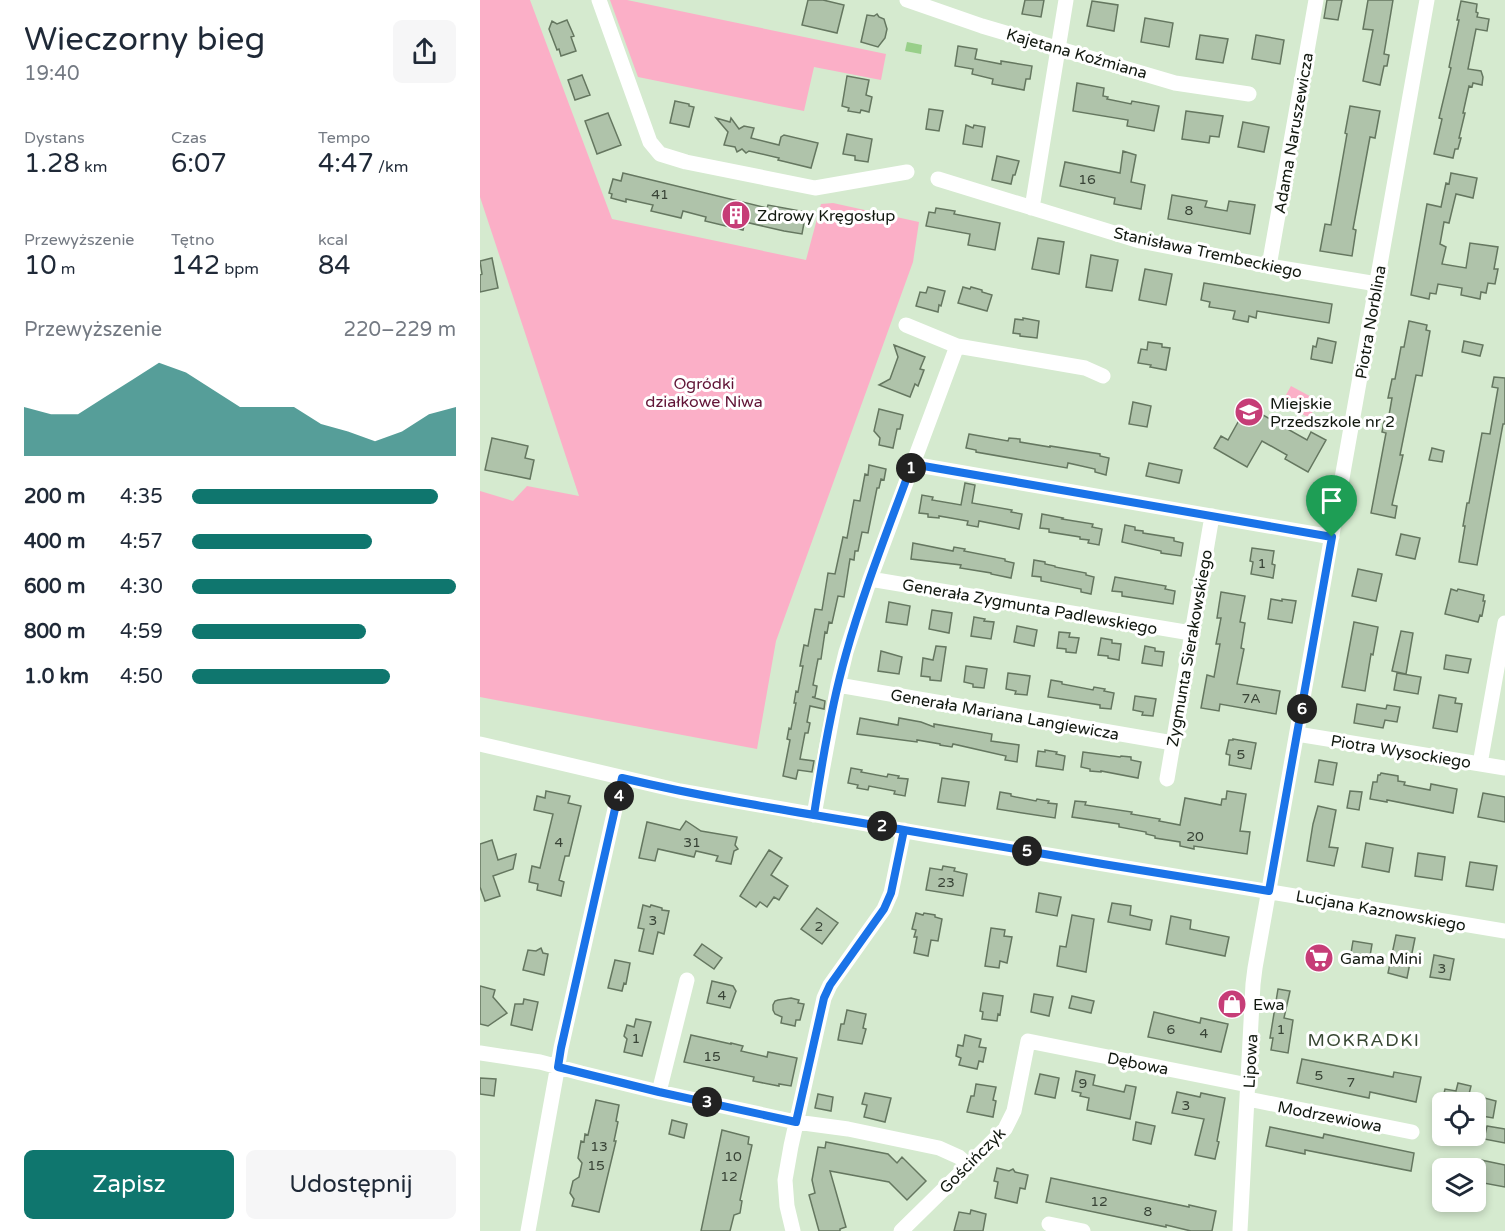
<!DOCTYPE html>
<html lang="pl">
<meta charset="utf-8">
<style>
:root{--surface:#fff;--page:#f6f6f7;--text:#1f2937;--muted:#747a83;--accent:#0f766e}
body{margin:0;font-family:"Varela Round",sans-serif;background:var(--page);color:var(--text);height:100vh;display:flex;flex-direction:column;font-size:22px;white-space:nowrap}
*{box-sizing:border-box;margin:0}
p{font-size:20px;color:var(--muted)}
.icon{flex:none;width:33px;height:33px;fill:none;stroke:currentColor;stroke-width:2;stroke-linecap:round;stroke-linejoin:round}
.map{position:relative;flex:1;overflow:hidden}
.sheet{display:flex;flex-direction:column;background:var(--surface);width:480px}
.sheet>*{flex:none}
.fabs{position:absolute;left:952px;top:1092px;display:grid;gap:12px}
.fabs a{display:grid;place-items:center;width:54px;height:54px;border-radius:9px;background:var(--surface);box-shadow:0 3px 9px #0003;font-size:30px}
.pin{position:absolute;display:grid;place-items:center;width:51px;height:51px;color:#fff;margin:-62px -26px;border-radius:50% 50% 50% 0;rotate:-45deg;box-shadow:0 0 6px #0007}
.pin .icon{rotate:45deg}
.km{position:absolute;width:30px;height:30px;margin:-15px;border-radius:50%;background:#222;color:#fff;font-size:16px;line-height:30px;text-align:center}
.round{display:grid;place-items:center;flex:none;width:63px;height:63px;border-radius:9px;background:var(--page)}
.summary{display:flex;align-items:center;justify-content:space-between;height:102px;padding:0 24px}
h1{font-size:33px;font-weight:600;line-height:45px}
.figures{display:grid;grid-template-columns:repeat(3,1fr);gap:9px;height:102px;padding:6px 24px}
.figures div{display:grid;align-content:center}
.figures b{font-size:26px;font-weight:600}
.figures small{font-size:16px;font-weight:400}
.figures p{font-size:16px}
.chart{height:168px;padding:12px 24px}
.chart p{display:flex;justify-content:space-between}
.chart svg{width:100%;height:108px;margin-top:6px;fill:var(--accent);opacity:.7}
.cta{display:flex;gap:12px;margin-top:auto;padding:12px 24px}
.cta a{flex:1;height:69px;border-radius:9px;background:var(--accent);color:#fff;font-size:24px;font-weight:600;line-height:69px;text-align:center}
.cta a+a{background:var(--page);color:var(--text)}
ul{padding:0 24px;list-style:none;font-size:20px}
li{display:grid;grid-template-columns:96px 72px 1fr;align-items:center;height:45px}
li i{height:15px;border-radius:8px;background:var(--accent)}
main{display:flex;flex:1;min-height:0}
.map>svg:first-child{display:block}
</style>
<main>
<section class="sheet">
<div class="summary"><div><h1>Wieczorny bieg</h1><p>19:40</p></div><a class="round"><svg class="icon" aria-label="share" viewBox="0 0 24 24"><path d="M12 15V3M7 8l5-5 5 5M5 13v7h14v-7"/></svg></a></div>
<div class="figures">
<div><p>Dystans</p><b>1.28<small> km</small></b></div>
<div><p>Czas</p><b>6:07</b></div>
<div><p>Tempo</p><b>4:47<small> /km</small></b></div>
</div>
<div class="figures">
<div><p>Przewyższenie</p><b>10<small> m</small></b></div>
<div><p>Tętno</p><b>142<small> bpm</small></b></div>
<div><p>kcal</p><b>84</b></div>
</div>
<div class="chart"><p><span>Przewyższenie</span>220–229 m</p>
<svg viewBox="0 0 160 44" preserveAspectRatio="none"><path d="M0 44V24L10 27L20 27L30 20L40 13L50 6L60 10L70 17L80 24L90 24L100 24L110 31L120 34L130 38L140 34L150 27L160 24V44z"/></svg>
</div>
<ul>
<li><b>200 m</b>4:35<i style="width:93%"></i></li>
<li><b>400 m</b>4:57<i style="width:68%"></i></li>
<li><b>600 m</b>4:30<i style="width:100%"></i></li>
<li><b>800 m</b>4:59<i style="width:66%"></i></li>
<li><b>1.0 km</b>4:50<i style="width:75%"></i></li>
</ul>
<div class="cta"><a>Zapisz</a><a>Udostępnij</a></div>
</section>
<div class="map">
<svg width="1025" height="1231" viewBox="0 0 1025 1231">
<rect width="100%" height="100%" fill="#d5eacf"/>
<!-- green -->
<path fill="#fbafc7" d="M0,0H50L132,219L326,260L341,204L353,203L439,222L433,262L296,641L277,749L0,697V491L33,501L47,486L99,496L0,197Z
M130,0H147L406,54L401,80L334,67L324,111L158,77Z
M811,386L839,401L829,418L802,402Z"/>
<!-- water -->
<path fill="#98cf89" d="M427,42L442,45L441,54L425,51Z"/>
<!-- building -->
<path fill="#afc3aa" stroke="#657760" stroke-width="1.5" d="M328,0H343L364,5L357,33L322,25Z
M545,0H564L561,17L542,14Z
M847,0H862L858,20L844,18Z
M888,0H913L904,54L909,55L907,66H904L900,85L883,81L893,30L883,29Z
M612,1L638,5L634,31L607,26Z
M981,1L997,4L996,12L998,13L997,17L1009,19L1007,31L996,29L988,69L1001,71L1003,77L1002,85L993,83L992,87L989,86L983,113H985L979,138H981L978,149H975L973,158L954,154L962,119L959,118L971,68L969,67L979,20H977Z
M397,14L399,17L404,19L407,29L405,38L398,47L381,42L387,15L394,16Z
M665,18L693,23L689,47L661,42Z
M87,20L94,36L91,37L96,51L81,56L79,49L77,50L69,29L72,21L77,24Z
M720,35L748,39L743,63L716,59Z
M776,35L804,40L800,64L772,59Z
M478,46L497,49L495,59L521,64V61L552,66L550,79H546L544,90L512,84L513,79L492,74L493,69L475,66Z
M102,75L110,95L95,100L88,80Z
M367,76L389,80L386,95L392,97L389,112L381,110L380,113L368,111L369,108L362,106Z
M597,83L624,88L623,96L628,97L627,99L651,104L652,101L679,106L674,131L647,126L648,120L593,111Z
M195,101L209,104V106L214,107L209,127L190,123Z
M870,106L900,111L895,138L890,137L873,229L876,230L872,256L840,251L845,224L851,225L867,134L865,133Z
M449,109L463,111L459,131L446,129Z
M706,111L743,116L739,137L730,136L729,143L702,139Z
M128,113L141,145L117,154L105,121Z
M236,118L250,122L251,118L259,129L264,126L274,128L271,138L299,145L301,137L304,135L338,143L331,168L298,160L299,158L269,151L266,153L262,149L257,152L255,147L244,145L248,132Z
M763,122L789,127L784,152L758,147Z
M486,125L493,128L494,125L505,127L502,147L483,144Z
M367,134L392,139L388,162L375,160V156L363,154Z
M643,151L656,155L651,182L665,185L661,209L634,204L635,198L580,186L585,162L640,173Z
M517,156L539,161L535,175H533L531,184L512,180Z
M143,173L287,208L288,205L326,212L322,234L304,231L265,222L263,230L225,221L226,217L203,211L201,218L171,211L173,205L146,199V202L131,198L132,194L129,193L133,179L141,181Z
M971,173L997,178L993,198L976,194L969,223L964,222L960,244L966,247L962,264L986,268L990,243L1018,247L1014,269H1018L1015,284L1008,283L1006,293L1001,292L1000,299L981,295L982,288L958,284L956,294L950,293L949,299L931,295L947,204L961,207L966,183L969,184Z
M692,195L727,201L725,207L747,211L749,201L775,205L770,234L688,219Z
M456,208L475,211L474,214L520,223L515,250L488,245L490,234L446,226L449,212L455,213Z
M558,238L584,242L579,274L552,269Z
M611,255L638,260L632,291L606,287Z
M12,258L18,288L0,292V275L2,274L0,261Z
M665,269L692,274L686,305L659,300Z
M724,283L852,304L849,323L777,311L776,318L769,316L768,322L753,319L755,311L729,307L730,302L721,300Z
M448,287L465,291L461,306L459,305L458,312L436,306L440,292L446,293Z
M483,287L490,289L491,287L502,290V292L512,295L507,311L478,303Z
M543,318L559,321L557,338L540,336V334L533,333L535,319L543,320Z
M929,321L947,325L946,330L950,331L942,376L936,375L920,455H923L912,505L917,506L915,518L891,513L906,433L902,432L904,421H908L912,398H908L912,379H915L921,347H924Z
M838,338L856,342L852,363L831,359L833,346L836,347Z
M984,341L1003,345L1000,356L982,352Z
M668,342L682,344V347L690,348L686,370L670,367L671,365L658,363L661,349L667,350Z
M414,345L445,357L440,369L444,370L438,386L435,384L430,397L399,385L410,379L418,357Z
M1014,377L1025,378V424H1023L997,565L979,562L985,526H983L987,503H989L1002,433L1010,434L1018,388L1012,387Z
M653,402L671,406L667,427L649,424Z
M767,406L827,440L831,432L846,440L828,472L805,459L807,455L782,441L767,467L734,448L741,436L748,440Z
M399,409L423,415L420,429H417L413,448L399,445L400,438L394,431Z
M489,434L528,441L529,438L540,439V442L570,447V446L620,454V456L629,458L626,475L615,472V469L588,463L587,468L496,452V450L486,448Z
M12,438L48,446L45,458L54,460L50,479L5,470Z
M952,448L964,451L962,462L949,460Z
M669,463L702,470L699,483L666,476Z
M389,465L406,469L404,480L401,479L399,488H397L388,533L382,532L378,551H375L374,560L370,559L364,597L358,596L352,623L349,622L347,633L345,632L341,659H338L333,685L337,686L335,697H332L345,701L344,709L330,706L327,722L330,723L328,733H325L320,759L334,761L332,772L318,770L316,779L303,776L310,740L307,739L309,728L311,729L316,703H314L316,691L318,692L323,666H320L324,645L328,646L335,609L342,610L348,573L355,574L363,537L367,538L374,500L380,501L385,474L388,475Z
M485,483L495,485L492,503L532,510L531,512L542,514L539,529L499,521L498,527L487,525L488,521L459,516V518L448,517V514L439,513L442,495L453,497L452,500L481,505Z
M562,514L583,518L582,519L613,524L612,527L622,529L619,545L608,543L609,540L600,539V537L569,532V529L560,528Z
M645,525L655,527V530L663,531V533L694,538V541L703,543L701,556L681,553V551L642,542Z
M921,534L940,538L935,559L916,555Z
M433,543L473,551L474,547L485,549L484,551L525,559V561L534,563L531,578L511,574V573L480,568L481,565L431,559Z
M772,548L794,551L792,564L795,565L793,578L771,574L773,562L770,561Z
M554,560L565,562V564L575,566V567L606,573V575L614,577L611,594L601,592V589L561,581V577L552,576Z
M878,569L902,574L896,601L872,596Z
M635,577L686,586L685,589L695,591L693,604L642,596V592L632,591Z
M971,589L977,591L978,589L1004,595L1003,601H1005L1002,616L1000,615L998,622L965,614Z
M741,592L765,596L760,622L765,623L761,648L764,649L757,684L800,691L796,714L740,704L739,711L721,708L727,675L734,677L740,644H736L741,618H737Z
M791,599L802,601V599L816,601L812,623L788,619Z
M409,602L430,606L427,625L406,622Z
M452,610L472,613L469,633L449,629Z
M494,617L505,619L504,621L514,622L511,639L491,636Z
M874,622L898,627L893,655L891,654L885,691L862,687Z
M537,626L557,630L554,646L534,642Z
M921,631L933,633L926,674L912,671Z
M579,632L590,633L589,637L599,638L596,653L586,652V649L577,648Z
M621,638L632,640V643L641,644L639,660L628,658V656L618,655Z
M456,646L466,647L461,681L450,680V677L441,676L443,658L453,660Z
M665,646L675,648V651L684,652L682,666L662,663Z
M401,651L422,657L419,674L398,671Z
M966,655L991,659L988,673L964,669Z
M486,666L507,669L504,688L493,687V684L484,682Z
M528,673L550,676L547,695L535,694L536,691L526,689Z
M917,673L941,677L938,694L914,690Z
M571,680L582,682V684L613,690L614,687L625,689L624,691L634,693L631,709L620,708V705L568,697Z
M959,695L976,698L975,703L982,704L977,732L953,728Z
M655,696L676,699L673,716L662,715L663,712L653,710Z
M877,704L906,709L907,705L920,707L917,722L905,720L903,728L874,723Z
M380,718L418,725L419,718L441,722L454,727V724L512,734L511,741L539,745L537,762L525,760L526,756L473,744L472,747L460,745V744L437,740V742L377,734Z
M753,739L776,743L771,769L749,765L750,755L746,754L749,740H753Z
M565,750L577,752L576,754L585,756L583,770L556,766L558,751L565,752Z
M603,752L640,757L641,756L651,757V760L661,762L658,778L621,771V772L610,771V769L601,767Z
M839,760L857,763L853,785L835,782Z
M371,768L382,770L381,772L407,777L408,774L419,776L418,778L428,779L425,796L414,794L415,791L389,786L388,790L377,788L378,785L368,783Z
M901,773L918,776V781L925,782L924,785L950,790L951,784L977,789L973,813L907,800V802L890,799L893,782H897L898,775H900Z
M462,778L489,782L485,806L458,802Z
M66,791L90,796L88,803L101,806L89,856H85L79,880L84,882L81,896L57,890L58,884L49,882L52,866L60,868L73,814L54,810L57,796L65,798Z
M747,791L766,794L760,831L770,832L767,854L714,846V849L700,846V842L675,838V836L666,834V832L639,827V824L592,817L595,801L606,802L605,805L652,812L651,814L680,819L679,821L700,825L705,798L741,805L742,799H746Z
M870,791L882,792L879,810L867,808Z
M520,792L531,794V796L556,801L557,799L569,801L568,803L577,804L575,818L517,809Z
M1003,793L1025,797V822L998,817Z
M838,806L856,810L849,847L858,848L854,866L827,861L833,824Z
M206,821L221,831L257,837L255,845L258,849L254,851L251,864L236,861L238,856L216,851L214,857L178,849L175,861L159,858L167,822L200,830Z
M12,840L18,860L36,854L33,869L13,876L20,896L5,901L0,887V844Z
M886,843L913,848L909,872L882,867Z
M289,850L302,858L291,875L308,886L299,900L294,897L287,907L280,902L276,907L260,896Z
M938,853L965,857L962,880L935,876Z
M990,862L1017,866L1013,890L986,886Z
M463,866L475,868L474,871L487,874L483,896L446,890L450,868L462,870Z
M559,893L581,897L577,916L556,912Z
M632,903L651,906L650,915L672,920L670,930L628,922Z
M163,905L170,907L171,905L182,908V910L189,911L184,934L178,932L173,954L159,951L164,929L158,928Z
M337,908L358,923L342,944L321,929Z
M436,913L443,915L444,913L455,915V917L462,919L458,941L451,940L448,956L434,953L437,937H434L436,930L432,929Z
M592,915L614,919L606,972L577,966L580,946L586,947Z
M691,916L711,920L710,929L749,937L745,956L686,944Z
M511,928L525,930L524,936L532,937L527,963L520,961L519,968L505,966Z
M916,935L935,938L927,978L908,973Z
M873,941L892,944L889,962L870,959Z
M222,944L242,958L234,969L214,955Z
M61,948L63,953L68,954L64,975L43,970L48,950L56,951Z
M954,955L974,959L970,980L950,977Z
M135,960L150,963L146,984L144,983L142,991L128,988Z
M232,981L253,986L256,991L250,1008L227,1003Z
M0,986L15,990L13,997L27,1013L8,1026L0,1024Z
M798,989L810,991L804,1018L813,1020L808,1053L791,1050L793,1038H790Z
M503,993L523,996L520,1015L518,1014L517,1021L502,1019L503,1012L500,1011Z
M554,994L573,997L569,1016L551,1012Z
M592,996L614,1001L611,1013L589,1008Z
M311,998L319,1000L318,1003L324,1004L320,1020H316L315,1026L301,1023L302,1017L295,1014L293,1010V1005L295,1001L298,1000Z
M44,999L58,1002L52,1030L31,1025L35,1004H43Z
M367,1010L386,1014L383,1028L386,1029L382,1044L358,1040L361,1024H364Z
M674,1012L720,1023L721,1018L748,1024L741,1052L668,1037Z
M156,1019L171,1022L162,1056L144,1052L147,1039L144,1036L147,1025L154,1027Z
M211,1035L251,1044V1043L263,1046L261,1051L287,1057L288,1052L317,1058L311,1086L299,1084V1086L273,1081L274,1077L204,1062Z
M485,1035L501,1039L499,1047L506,1048L503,1062L499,1061L497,1069L479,1065L481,1058L476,1056L478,1045L483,1046Z
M822,1059L913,1077L914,1072L941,1077L936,1102L890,1092L889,1098L817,1083Z
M596,1071L615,1075L613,1085L644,1092L646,1085L656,1087L650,1119L607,1110L609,1098L600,1096L601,1093L592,1091Z
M560,1074L579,1078L575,1098L555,1094Z
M0,1078L16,1079L14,1096L0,1094Z
M978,1083L991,1086L989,1094L1016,1101L1013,1118L996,1115V1102H962L965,1089L976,1091Z
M496,1084L516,1087L513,1100L516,1101L513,1117L487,1112L491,1096H494Z
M697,1092L720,1097L721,1093L745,1098L737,1141L739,1142L735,1159L715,1155L724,1119L692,1113Z
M385,1093L411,1098L405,1122L384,1117L387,1105L382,1104Z
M338,1094L353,1097L351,1111L335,1108Z
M116,1100L139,1105L136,1121L138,1122L134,1141H136L119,1212L92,1206L94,1199L90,1193L93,1181L99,1177L102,1163L98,1158L101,1141L104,1142L105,1134L108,1135Z
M192,1120L207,1124L204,1138L189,1134Z
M656,1122L675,1126L671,1144L653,1140Z
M1007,1126L1025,1129V1143L1004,1139Z
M790,1127L843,1138L844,1134L934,1153L931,1171L825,1150V1154L786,1146Z
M242,1130L269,1137L268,1144L272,1145L260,1200L262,1201L260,1213L254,1215L250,1231H221Z
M346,1142L408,1154L417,1163L422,1157L446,1181L427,1200L409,1182L350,1171L366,1227L360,1229V1231H339L329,1195L335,1193L332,1180L338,1147L345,1148Z
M1001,1160L1025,1165V1187L998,1182Z
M517,1168L529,1171L533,1169L535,1172L548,1175L545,1189L540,1188L537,1203L515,1198L518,1182L514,1181Z
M571,1178L709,1207V1205L736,1211L732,1231H711L686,1225V1227L566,1202Z
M491,1210L506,1214L503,1231H474L479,1212L490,1214Z"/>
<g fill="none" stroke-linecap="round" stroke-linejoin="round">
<!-- minor -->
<path stroke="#fff" stroke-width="15" d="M119,0L170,142L180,154L206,162L335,188L427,172
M427,0L502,26L695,83L769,94
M458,179L660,241L789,266L897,284
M552,208L586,0
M789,266L836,0
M426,325L477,346L605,368L623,376
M432,464L852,537
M390,579L711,633
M358,685L693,743
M817,734L1025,768
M0,744L200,791L449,835L1025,931
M1000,764L1025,623
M687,779L732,516
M334,815L358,685L366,652L390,579L477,346
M0,1053L60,1062L101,1073L179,1092L316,1122L368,1129L459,1148L479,1157L488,1165
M179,1092L207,980
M768,1099L932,1132
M569,1224L603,1231
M48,1231L81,1048L142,778
M313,1231L307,1206L305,1180L311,1146L344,998L350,985L404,909L411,893L424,830
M421,1231L525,1129L534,1111L548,1041L768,1085
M760,1231L773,984L775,968L947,0"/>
</g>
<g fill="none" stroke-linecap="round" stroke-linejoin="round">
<!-- route casing -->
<g stroke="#fff" stroke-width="12">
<path id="route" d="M852,537L432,464C409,527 384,589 366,654C351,706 342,761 334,815L424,830L411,893L404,909L350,985L344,998L316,1122L179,1092L78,1067L81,1048L142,778C235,800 330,814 424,830C538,850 651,869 765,887L789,891L852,537"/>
</g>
<!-- route -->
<use href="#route" stroke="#1a73e8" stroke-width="8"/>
</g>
<!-- icons -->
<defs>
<g id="building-disc" transform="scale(1.5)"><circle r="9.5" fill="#c63d77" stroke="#fff"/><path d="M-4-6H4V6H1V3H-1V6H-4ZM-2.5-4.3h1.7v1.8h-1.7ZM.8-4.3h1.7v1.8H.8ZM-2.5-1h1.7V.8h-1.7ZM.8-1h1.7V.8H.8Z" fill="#fff"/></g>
<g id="school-disc" transform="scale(1.5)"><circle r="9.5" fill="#c63d77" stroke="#fff"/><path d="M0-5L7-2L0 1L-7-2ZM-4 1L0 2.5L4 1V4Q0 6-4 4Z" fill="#fff"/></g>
<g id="supermarket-disc" transform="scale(1.5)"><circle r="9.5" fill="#c63d77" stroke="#fff"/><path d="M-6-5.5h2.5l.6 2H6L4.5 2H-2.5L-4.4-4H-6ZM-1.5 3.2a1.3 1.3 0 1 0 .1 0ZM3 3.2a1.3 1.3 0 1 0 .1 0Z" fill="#fff"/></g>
<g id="shop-disc" transform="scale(1.5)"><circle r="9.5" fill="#c63d77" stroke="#fff"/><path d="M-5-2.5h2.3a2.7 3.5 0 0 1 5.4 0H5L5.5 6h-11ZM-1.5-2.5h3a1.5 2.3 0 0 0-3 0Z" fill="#fff"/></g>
</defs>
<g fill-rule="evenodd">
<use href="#building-disc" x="256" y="215"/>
<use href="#school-disc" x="769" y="412"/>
<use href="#supermarket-disc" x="839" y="958"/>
<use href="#shop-disc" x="752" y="1004"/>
</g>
<g text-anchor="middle" stroke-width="6" stroke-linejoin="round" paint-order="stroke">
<!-- number labels -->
<g font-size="14" fill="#384336">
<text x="607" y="184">16</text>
<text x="180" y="199">41</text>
<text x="709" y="215">8</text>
<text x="782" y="568">1</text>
<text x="771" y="703">7A</text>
<text x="761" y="759">5</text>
<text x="715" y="841">20</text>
<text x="79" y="847">4</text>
<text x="212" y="847">31</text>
<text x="466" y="887">23</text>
<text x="173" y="925">3</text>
<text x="339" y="931">2</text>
<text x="962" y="973">3</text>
<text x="242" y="1000">4</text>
<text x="691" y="1034">6</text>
<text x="801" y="1034">1</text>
<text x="724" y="1038">4</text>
<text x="156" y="1043">1</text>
<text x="232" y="1061">15</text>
<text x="839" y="1080">5</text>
<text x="871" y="1087">7</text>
<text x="603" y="1088">9</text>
<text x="706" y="1110">3</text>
<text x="119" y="1151">13</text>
<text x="253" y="1161">10</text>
<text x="116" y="1170">15</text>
<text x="249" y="1181">12</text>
<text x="619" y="1206">12</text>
<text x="668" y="1216">8</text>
</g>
<!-- street labels -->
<g font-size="16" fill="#11180f" stroke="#fff">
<text transform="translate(597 53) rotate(16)" y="6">Kajetana Koźmiana</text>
<text transform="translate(813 133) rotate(-80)" y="6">Adama Naruszewicza</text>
<text transform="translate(728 252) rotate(12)" y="6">Stanisława Trembeckiego</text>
<text transform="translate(890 322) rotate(-80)" y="6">Piotra Norblina</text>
<text transform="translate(550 606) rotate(10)" y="6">Generała Zygmunta Padlewskiego</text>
<text transform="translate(709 648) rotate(-80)" y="6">Zygmunta Sierakowskiego</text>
<text transform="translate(525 714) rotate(10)" y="6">Generała Mariana Langiewicza</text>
<text transform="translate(921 751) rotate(9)" y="6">Piotra Wysockiego</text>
<text transform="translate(901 910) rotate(10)" y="6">Lucjana Kaznowskiego</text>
<text transform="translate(770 1061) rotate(-87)" y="6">Lipowa</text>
<text transform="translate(658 1063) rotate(11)" y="6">Dębowa</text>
<text transform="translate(850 1116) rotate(11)" y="6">Modrzewiowa</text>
<text transform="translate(492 1160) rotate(-45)" y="6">Gościńczyk</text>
</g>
<!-- poi labels -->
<g font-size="16" fill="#11180f" stroke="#fff" text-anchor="start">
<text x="277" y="221">Zdrowy Kręgosłup</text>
<text x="790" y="409">Miejskie<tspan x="790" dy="18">Przedszkole nr 2</tspan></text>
<text x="860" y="964">Gama Mini</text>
<text x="773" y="1010">Ewa</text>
</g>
<!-- park labels -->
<g font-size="16" fill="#611436" stroke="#fff">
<text x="224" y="389">Ogródki<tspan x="224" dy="18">działkowe Niwa</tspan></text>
</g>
<!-- neighbourhood labels -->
<g font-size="18" letter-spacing="1.5" fill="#374732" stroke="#fff">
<text x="884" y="1046">MOKRADKI</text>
</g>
</g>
</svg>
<div class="fabs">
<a><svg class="icon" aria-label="locate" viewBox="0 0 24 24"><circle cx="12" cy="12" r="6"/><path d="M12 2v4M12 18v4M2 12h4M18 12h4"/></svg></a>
<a><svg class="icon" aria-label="layers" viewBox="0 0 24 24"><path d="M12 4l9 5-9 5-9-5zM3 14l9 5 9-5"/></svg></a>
</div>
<div class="pin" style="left:852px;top:537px;background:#1e9e55"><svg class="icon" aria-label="arrive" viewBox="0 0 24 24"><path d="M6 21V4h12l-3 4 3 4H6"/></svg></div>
<b class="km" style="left:431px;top:468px">1</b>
<b class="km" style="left:402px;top:826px">2</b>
<b class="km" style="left:227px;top:1102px">3</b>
<b class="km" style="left:139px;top:796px">4</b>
<b class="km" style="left:547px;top:851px">5</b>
<b class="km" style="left:822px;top:709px">6</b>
</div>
</main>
